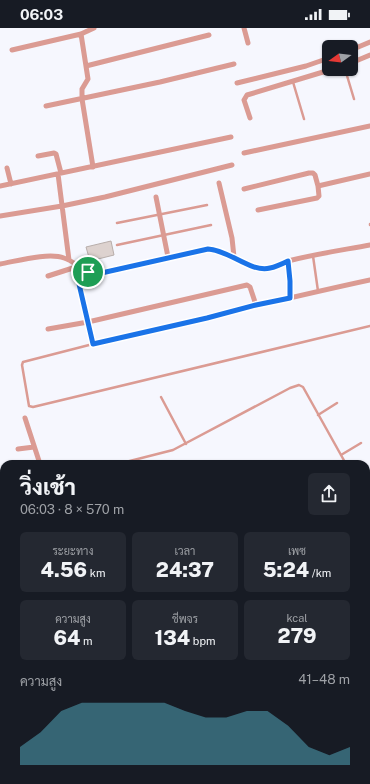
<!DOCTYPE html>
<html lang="th">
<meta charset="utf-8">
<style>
:root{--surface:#171b24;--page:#242831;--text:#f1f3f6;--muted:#9ea1a6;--accent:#448597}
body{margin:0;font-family:"Public Sans",Sarabun,sans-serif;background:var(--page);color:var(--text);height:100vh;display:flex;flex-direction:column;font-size:15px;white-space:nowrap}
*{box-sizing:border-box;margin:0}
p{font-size:13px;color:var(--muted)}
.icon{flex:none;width:22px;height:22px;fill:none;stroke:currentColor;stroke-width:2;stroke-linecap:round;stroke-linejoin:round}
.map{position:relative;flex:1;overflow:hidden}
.panel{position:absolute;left:0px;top:432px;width:370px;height:324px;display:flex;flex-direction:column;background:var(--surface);border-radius:12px 12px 0 0;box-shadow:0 1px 3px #0004}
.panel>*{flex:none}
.needle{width:26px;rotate:255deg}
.fabs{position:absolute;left:322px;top:12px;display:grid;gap:8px}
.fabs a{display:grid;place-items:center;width:36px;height:36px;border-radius:6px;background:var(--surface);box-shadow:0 1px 3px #0004;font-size:20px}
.pin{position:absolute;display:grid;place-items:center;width:34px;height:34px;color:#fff;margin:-17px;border:2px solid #fff;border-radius:50%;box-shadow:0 1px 4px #0007}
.round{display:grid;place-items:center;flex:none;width:42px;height:42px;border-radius:6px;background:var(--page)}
.summary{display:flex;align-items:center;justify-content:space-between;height:68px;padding:0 20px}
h1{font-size:22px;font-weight:800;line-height:30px}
.metrics{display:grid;grid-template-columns:repeat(3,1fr);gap:6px;height:68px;padding:4px 20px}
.metrics div{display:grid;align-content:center;border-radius:6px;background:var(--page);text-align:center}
.metrics b{font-size:20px;font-weight:800}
.metrics small{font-size:11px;font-weight:400}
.metrics p{font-size:11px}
.chart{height:112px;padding:8px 20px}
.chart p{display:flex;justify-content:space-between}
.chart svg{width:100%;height:72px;margin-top:4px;fill:var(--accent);opacity:.7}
.status{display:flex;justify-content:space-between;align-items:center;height:28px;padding:0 20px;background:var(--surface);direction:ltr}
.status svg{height:11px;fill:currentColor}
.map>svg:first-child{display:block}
</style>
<div class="status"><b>06:03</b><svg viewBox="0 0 49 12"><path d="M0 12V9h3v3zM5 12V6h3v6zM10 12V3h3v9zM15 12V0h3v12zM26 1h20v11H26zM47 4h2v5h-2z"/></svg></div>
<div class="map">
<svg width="370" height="756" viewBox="0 0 370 756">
<rect width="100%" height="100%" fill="#f6f7fe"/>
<!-- water -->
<path fill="#a9d0f7" stroke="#849fbc" d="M0,548L4,555V744L0,732Z
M370,719V756H326L330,752H366V722Z"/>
<!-- building -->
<path fill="#ddd2cf" stroke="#b8aeab" d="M111,213L114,227L90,233L86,219Z
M95,752H119L112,756H88Z"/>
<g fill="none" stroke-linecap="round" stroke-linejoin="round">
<!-- service -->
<path stroke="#db9b93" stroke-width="2.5" d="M345,41L354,71
M293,54L304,91
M117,195L207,177
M370,196V197
M117,217L211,197
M313,228L318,263
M93,316L23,334L22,337L29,378L33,379L370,298
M161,369L186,416
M318,387L337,375
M341,427L361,415
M73,435L75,436
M118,436L173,422L290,360L299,357L303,359L346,436
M366,472L370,480
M366,489L370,486
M0,726L4,725
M55,752L58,756
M69,756L76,752"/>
<!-- minor -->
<path stroke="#db9b93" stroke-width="5" d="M244,0L248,15
M81,6L88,51L82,61V71L93,139
M12,22L81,6L94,0
M351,22L370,14
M351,35L370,27
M86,38L209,7
M237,55L306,38L329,30
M46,78L160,54L234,36
M250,90L244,72L247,67L333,41
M244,125L370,98
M38,128L54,125L56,126L61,145
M7,140L11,156
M58,146L69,232
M219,155L232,210L234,229
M0,158L231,109
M244,161L309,145H313L315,147L318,158L370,146
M156,169L168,229
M258,182L317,170L319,168L318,158
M0,188L62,178L105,169L232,137
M287,233L290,253V270
M0,236C17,233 49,224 64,230C76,234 84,245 97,246L208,221C229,222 243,239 262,241C271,241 280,236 288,233C315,226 343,222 370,217
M88,244L79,256L93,316C186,295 277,272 370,252
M48,248L79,238
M48,301L88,294L247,257L250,259L256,277
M25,390L40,436
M18,421L34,419
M0,650H4
M24,752L25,756
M261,752L262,756
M290,756L296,752"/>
<!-- secondary -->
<path stroke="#c86c63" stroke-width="7" d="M366,640L370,637
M366,654L370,651
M170,756L177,752
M190,756L196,752"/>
</g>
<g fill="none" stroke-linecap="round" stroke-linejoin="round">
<!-- route casing -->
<g stroke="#fff" stroke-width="8">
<path id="route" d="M208,221C229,222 251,245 270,240C276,239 282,236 288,233L290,253V270L256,277L207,290L93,316L79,256L88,244L97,246Z"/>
</g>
<!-- route -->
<use href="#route" stroke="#1a73e8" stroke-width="5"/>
</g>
</svg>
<div class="fabs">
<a><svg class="needle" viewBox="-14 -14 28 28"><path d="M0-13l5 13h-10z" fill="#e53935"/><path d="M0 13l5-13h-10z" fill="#9ea1a6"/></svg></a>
</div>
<div class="pin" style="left:88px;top:244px;background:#1e9e55"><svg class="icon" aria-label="arrive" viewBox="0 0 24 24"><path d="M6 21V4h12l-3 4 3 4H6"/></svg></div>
<section class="panel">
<div class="summary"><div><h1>วิ่งเช้า</h1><p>06:03 · 8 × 570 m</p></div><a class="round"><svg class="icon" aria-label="share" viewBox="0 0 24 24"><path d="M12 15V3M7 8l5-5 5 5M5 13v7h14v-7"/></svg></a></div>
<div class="metrics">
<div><p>ระยะทาง</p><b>4.56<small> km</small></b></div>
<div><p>เวลา</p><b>24:37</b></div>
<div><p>เพซ</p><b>5:24<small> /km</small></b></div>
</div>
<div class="metrics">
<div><p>ความสูง</p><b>64<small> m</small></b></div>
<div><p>ชีพจร</p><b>134<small> bpm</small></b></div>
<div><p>kcal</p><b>279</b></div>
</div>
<div class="chart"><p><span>ความสูง</span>41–48 m</p>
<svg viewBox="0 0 160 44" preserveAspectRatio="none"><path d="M0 44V33L10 24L20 11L30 6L40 6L50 6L60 6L70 6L80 11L90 15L100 15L110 11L120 11L130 20L140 33L150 38L160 33V44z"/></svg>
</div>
</section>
</div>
